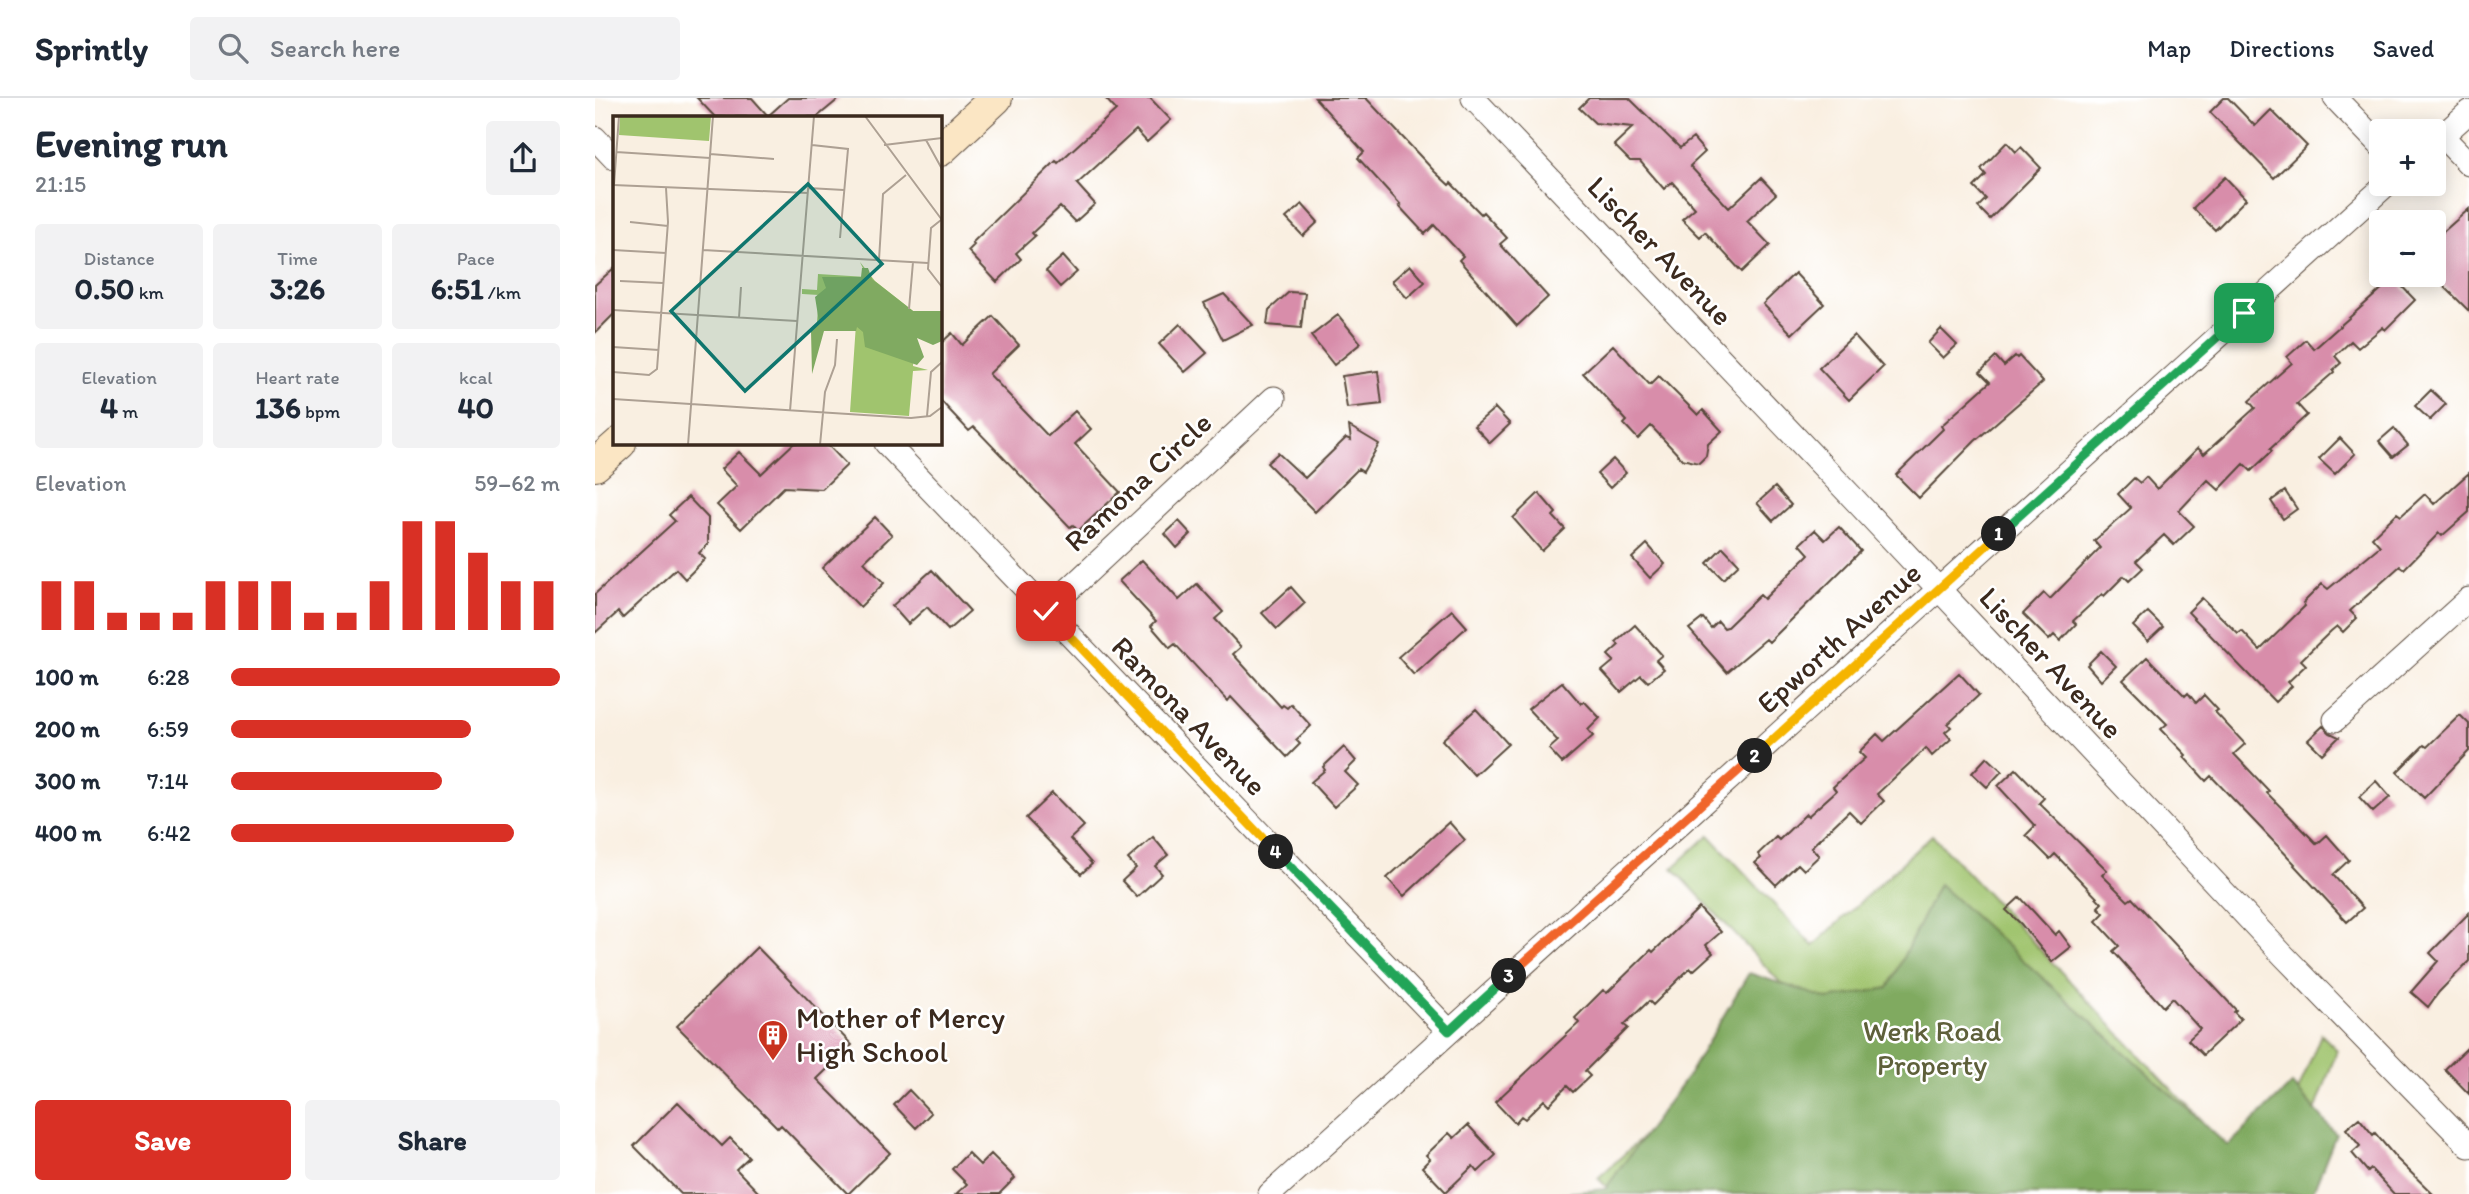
<!DOCTYPE html>
<meta charset="utf-8">
<style>
:root{--surface:#fff;--page:#f2f2f3;--text:#1f2937;--muted:#747a83;--line:#e0e1e3;--accent:#d93025}
body{margin:0;font-family:Itim,sans-serif;background:var(--page);color:var(--text);height:100vh;display:flex;flex-direction:column;font-size:26px;white-space:nowrap}
*{box-sizing:border-box;margin:0}
p{font-size:23px;color:var(--muted)}
.icon{flex:none;width:38px;height:38px;fill:none;stroke:currentColor;stroke-width:2;stroke-linecap:round;stroke-linejoin:round}
.map{position:relative;flex:1;overflow:hidden}
.drawer{display:flex;flex-direction:column;background:var(--surface);width:595px}
.drawer>*{flex:none}
.buttons{position:absolute;left:1774px;top:21px;display:grid;gap:14px}
.buttons a{display:grid;place-items:center;width:77px;height:77px;border-radius:7px;background:var(--surface);box-shadow:0 4px 18px #0003;font-size:35px}
.pin{position:absolute;display:grid;place-items:center;width:60px;height:60px;color:#fff;margin:-30px;border-radius:14px;box-shadow:0 4px 10px #0006}
.km{position:absolute;width:35px;height:35px;margin:-18px;border-radius:50%;background:#222;color:#fff;font-size:19px;line-height:35px;text-align:center}
.round{display:grid;place-items:center;flex:none;width:74px;height:74px;border-radius:7px;background:var(--page)}
.headline{display:flex;align-items:center;justify-content:space-between;height:119px;padding:0 35px}
h1{font-size:38px;font-weight:800;line-height:52px}
.stats{display:grid;grid-template-columns:repeat(3,1fr);gap:10px;height:119px;padding:7px 35px}
.stats div{display:grid;align-content:center;border-radius:7px;background:var(--page);text-align:center}
.stats b{font-size:30px;font-weight:800}
.stats small{font-size:19px;font-weight:400}
.stats p{font-size:19px}
.chart{height:196px;padding:14px 35px}
.chart p{display:flex;justify-content:space-between}
.chart svg{width:100%;height:126px;margin-top:7px;stroke:var(--accent);stroke-width:6}
.button{display:flex;gap:14px;margin-top:auto;padding:14px 35px}
.button a{flex:1;height:80px;border-radius:7px;background:var(--accent);color:#fff;font-size:28px;font-weight:800;line-height:80px;text-align:center}
.button a+a{background:var(--page);color:var(--text)}
ul{padding:0 35px;list-style:none;font-size:23px}
li{display:grid;grid-template-columns:112px 84px 1fr;align-items:center;height:52px}
li i{height:18px;border-radius:9px;background:var(--accent)}
header{display:flex;align-items:center;gap:42px;box-sizing:border-box;height:98px;padding:0 35px;background:var(--surface);border-bottom:2px solid var(--line)}
header strong{font-size:33px}
nav{display:flex;gap:38px;margin-inline-start:auto;font-size:24px}
.search{width:490px;height:63px;background:var(--page);display:flex;align-items:center;gap:18px;box-sizing:border-box;padding:0 24px;border-radius:7px;color:var(--muted);font-size:26px}
main{display:flex;flex:1;min-height:0}
.map>svg:first-child{display:block}
</style>
<header>
<strong>Sprintly</strong>
<div class="search"><svg class="icon" aria-label="search" viewBox="0 0 24 24"><circle cx="10" cy="10" r="6"/><path d="M15 15l6 6"/></svg>Search here</div>
<nav><a>Map</a><a>Directions</a><a>Saved</a></nav>
</header>
<main>
<section class="drawer">
<div class="headline"><div><h1>Evening run</h1><p>21:15</p></div><a class="round"><svg class="icon" aria-label="share" viewBox="0 0 24 24"><path d="M12 15V3M7 8l5-5 5 5M5 13v7h14v-7"/></svg></a></div>
<div class="stats">
<div><p>Distance</p><b>0.50<small> km</small></b></div>
<div><p>Time</p><b>3:26</b></div>
<div><p>Pace</p><b>6:51<small> /km</small></b></div>
</div>
<div class="stats">
<div><p>Elevation</p><b>4<small> m</small></b></div>
<div><p>Heart rate</p><b>136<small> bpm</small></b></div>
<div><p>kcal</p><b>40</b></div>
</div>
<div class="chart"><p><span>Elevation</span>59–62 m</p>
<svg viewBox="0 0 160 44" preserveAspectRatio="none"><path d="M5 44V27M15 44V27M25 44V38M35 44V38M45 44V38M55 44V27M65 44V27M75 44V27M85 44V38M95 44V38M105 44V27M115 44V6M125 44V6M135 44V17M145 44V27M155 44V27"/></svg>
</div>
<ul>
<li><b>100 m</b>6:28<i style="width:100%"></i></li>
<li><b>200 m</b>6:59<i style="width:73%"></i></li>
<li><b>300 m</b>7:14<i style="width:64%"></i></li>
<li><b>400 m</b>6:42<i style="width:86%"></i></li>
</ul>
<div class="button"><a>Save</a><a>Share</a></div>
</section>
<div class="map">
<svg width="1874" height="1096" viewBox="0 0 1874 1096">
<rect width="100%" height="100%" fill="#fff"/>
<filter id="ink" filterUnits="userSpaceOnUse"><feTurbulence type="fractalNoise" baseFrequency=".0143" numOctaves="2"/><feDisplacementMap in="SourceGraphic" scale="14" xChannelSelector="R" yChannelSelector="G"/><feConvolveMatrix kernelMatrix="1 2 1 2 8 2 1 2 1" color-interpolation-filters="sRGB"/></filter>
<filter id="wash" filterUnits="userSpaceOnUse"><feTurbulence type="fractalNoise" baseFrequency=".00686" numOctaves="4" result="noise"/><feDisplacementMap in="SourceGraphic" scale="28" xChannelSelector="R" yChannelSelector="G"/><feGaussianBlur stdDeviation="1.57" result="paint"/><feColorMatrix in="noise" values="0 0 0 0 0 0 0 0 0 0 0 0 0 0 0 0 0 1.4 0 .05"/><feComposite in="paint" operator="in"/></filter>
<g filter="url(#wash)">
<rect width="100%" height="100%" fill="#f9efe1"/>
<!-- green -->
<path fill="#a0c46e" stroke="#6e7746" stroke-width="2" d="M1114,737L1218,848L1337,737L1617,1034L1018,1096L1003,1080L1200,900L1078,770Z
M1726,936L1742,952L1713,1033L1681,1096L1696,1019L1704,991Z"/>
<!-- forest -->
<path fill="#80aa61" stroke="#5e6a40" stroke-width="2" d="M1344,786L1633,1048L1697,986L1741,1036L1717,1096H963L1010,1091L1094,976L1154,875L1233,901L1293,890Z"/>
<g id="blocks">
<!-- building -->
<path fill="#d88daa" d="M102,0H157L173,18L193,0H245L222,19H120Z
M510,0H555L576,22L552,44L541,32L482,86L500,106L480,124L465,109L437,135L440,138L421,155L426,161L402,184L373,153L379,147L377,145L461,63L463,65L521,12Z
M720,0H771L840,74L854,87L856,85L886,116L888,114L912,140L905,146L953,199L922,228L864,162L868,158L839,127L830,136L804,108L806,107L763,60L769,54Z
M994,0H1034L1085,50L1098,40L1110,54L1095,68L1134,110L1166,80L1181,96L1152,123L1175,147L1147,174L1110,134L1105,139L1087,121L1100,110L1077,84L1069,91L1045,63H1035L1019,47L1038,29L1000,25L984,10Z
M1629,0H1633L1660,28L1676,12L1712,48L1679,80L1615,14Z
M1412,44L1421,54L1426,49L1446,70L1395,121L1383,109L1391,101L1379,89L1391,77L1386,71Z
M1630,79L1651,101L1620,132L1598,110Z
M707,106L723,124L708,138L691,120Z
M1874,111V213L1839,178V142Z
M468,158L482,174L465,189L451,173Z
M815,167L830,184L812,200L797,183Z
M19,170V216L0,235V187Z
M1200,175L1229,206L1197,236L1168,206Z
M1799,180L1820,202L1790,232L1788,229L1763,250L1756,243L1740,258L1746,265L1738,272L1739,274L1702,306L1712,317L1675,351L1677,353L1656,373L1649,366L1624,392L1613,382L1584,413L1599,428L1579,447L1569,437L1541,463L1548,470L1534,483L1529,478L1509,498L1507,496L1478,523L1481,526L1465,543L1459,537L1454,542L1428,516L1449,495L1455,501L1505,450L1499,443L1536,410L1523,396L1539,380L1545,385L1551,379L1562,391L1603,350L1609,356L1660,310L1654,303L1697,265L1692,259L1711,242L1719,251Z
M694,194L710,195L706,230L672,227L674,212Z
M629,196L658,227L628,242L609,205Z
M743,217L766,245L739,267L716,238Z
M398,218L424,247L394,276L453,338L480,313L496,331L480,346L525,394L483,433L478,427L475,429L379,329L374,333L345,302V246L357,235L367,247Z
M585,226L612,255L590,274L564,246Z
M1346,231L1362,247L1348,260L1333,245Z
M1259,237L1288,269L1254,302L1224,270Z
M1018,247L1055,287L1064,278L1103,317L1108,312L1127,333L1113,346L1111,358L1104,365L1087,361L1056,328L1043,341L1029,326L1032,323L988,275Z
M1420,258L1422,260L1424,258L1448,284L1380,343L1324,400L1301,377L1348,331L1346,328L1395,284L1385,274L1401,259L1409,268Z
M783,273L787,306L752,310L747,278Z
M1836,292L1851,306L1835,322L1820,308Z
M900,310L915,326L895,345L879,328Z
M754,328L784,346L768,374L763,371L720,414L672,365L683,355L710,380L751,340L756,342Z
M1799,330L1813,347L1798,359L1784,343Z
M1745,340L1760,356L1740,376L1724,361Z
M199,345H231L252,367L227,391L189,389L146,431L122,407L142,388L126,371L144,354L166,376Z
M1018,361L1031,375L1015,390L1002,376Z
M1874,375V414L1847,438L1844,435L1809,471L1805,468L1755,513L1762,520L1748,534L1742,528L1736,533L1706,562L1711,567L1693,584L1697,588L1680,604L1593,514L1607,500L1643,536L1647,533L1665,552L1710,508L1708,505L1727,486L1733,491L1785,448L1777,439L1802,415L1806,418L1830,396L1839,406Z
M1180,389L1196,407L1178,423L1162,405Z
M1690,393L1702,411L1688,421L1676,403Z
M944,395L961,415L958,418L970,431L947,453L918,420Z
M93,399L113,420V446L104,455L110,461L90,481L81,471L28,520L23,514L0,535V496L80,423L74,417Z
M280,419L297,437L269,464L289,485L265,509L227,470Z
M584,423L596,436L582,450L570,436Z
M1244,429L1266,453L1174,544L1171,541L1132,574L1094,531L1108,520L1116,530L1123,523L1129,530L1132,529L1165,497L1169,501L1214,456L1205,446L1220,432L1230,442Z
M1052,446L1070,466L1055,480L1037,460Z
M1128,449L1144,466L1128,481L1112,465Z
M547,462L584,502L602,486L628,514L620,521L646,549L638,556L686,609L688,607L692,610L696,606L716,628L701,642L705,646L692,659L636,599L633,603L580,546L575,550L556,528L561,523L524,483Z
M337,472L375,513L353,532L332,509L313,526L297,508Z
M696,489L710,505L682,531L667,515Z
M857,512L872,529L819,577L803,559Z
M1553,514L1568,529L1553,543L1538,528Z
M1040,527L1067,557L1061,562L1069,571L1053,584L1046,577L1026,594L1007,573L1019,563L1013,557L1024,547L1021,544Z
M1506,553L1521,568L1506,583L1492,567Z
M1552,559L1590,598L1593,595L1601,605L1609,597L1623,612L1620,614L1650,646L1639,656L1674,693L1672,695L1722,746L1732,737L1754,762L1738,777L1768,810L1752,824L1699,767L1700,766L1616,678L1611,683L1589,659L1591,657L1566,631L1572,626L1528,582Z
M1364,575L1384,597L1353,626L1356,629L1350,634L1356,641L1337,658L1331,650L1282,696L1289,703L1266,725L1254,713L1216,749L1224,758L1209,772L1203,766L1181,787L1160,765L1166,760L1163,756L1181,739L1184,742L1211,716L1213,718L1241,693L1238,689L1270,660L1264,654L1282,636L1289,643Z
M967,584L986,606L989,603L1005,620L993,632L998,638L967,665L954,651L963,643L933,611Z
M881,611L913,646L879,677L847,642Z
M1865,617L1874,626V653L1829,700L1802,674L1829,647L1832,649Z
M1728,628L1735,635L1744,639L1727,656L1713,642Z
M749,649L761,663L750,674L763,687L739,709L716,684L730,672L728,669Z
M1392,659L1407,673L1392,689L1377,675Z
M1421,671L1449,700L1444,705L1512,772L1507,777L1533,803L1537,800L1641,912L1639,914L1646,921L1608,957L1593,942L1605,931L1577,900L1568,909L1518,853L1524,848L1501,823L1509,815L1503,809L1507,805L1460,756L1455,761L1431,737L1440,728L1403,688Z
M1781,683L1795,699L1778,714L1764,699Z
M457,695L489,728L475,741L497,766L486,776L431,720Z
M854,724L870,742L809,798L792,780Z
M558,739L573,757L560,768L567,776L542,799L527,783L541,770L533,761Z
M1425,799L1460,837L1464,833L1476,849L1457,864L1426,826L1411,812Z
M1104,810L1126,834L1111,847L1118,855L1098,873L1095,870L1058,907L1054,903L1029,927L1033,930L990,973L995,978L978,994L972,988L954,1007L949,1002L930,1021L926,1018L920,1025L900,1004L984,925L980,920L1008,892L1012,895L1056,852L1058,854Z
M1874,815V863L1844,894L1833,909L1816,894L1843,863L1835,855Z
M162,849L257,947L222,981L295,1055L253,1096L186,1027L183,1030L82,928Z
M1874,948V996L1850,971Z
M314,992L336,1015L321,1030L299,1007Z
M83,1004L127,1048L135,1040L154,1059L141,1071L165,1096H86L39,1048Z
M1764,1020L1778,1037L1780,1035L1802,1061L1838,1096H1799L1776,1071L1773,1074L1757,1055L1765,1048L1751,1031Z
M873,1027L901,1057L883,1074L878,1068L851,1094L827,1069L835,1061L831,1057L854,1035L859,1040Z
M373,1055L385,1067L396,1056L420,1080L404,1096H361L372,1086L357,1071Z"/>
</g>
</g>
<g filter="url(#ink)">
<use href="#blocks" fill-opacity="0" stroke="#58483b" stroke-width="2"/>
<g fill="none" stroke-linecap="round" stroke-linejoin="round">
<!-- street casing -->
<g stroke="#58483b" stroke-width="25">
<path id="street" d="M878,0L1261,403L1689,858L1874,1048
M1740,0L1787,49
M1847,38L1874,66
M0,40L19,60
M1839,45L1874,14
M291,345L854,933
M451,513L679,300
M1740,622L1874,501
M675,1096L1792,86"/>
</g>
<!-- secondary casing -->
<g stroke="#58483b" stroke-width="34">
<path id="secondary" d="M345,52L401,0
M0,367L25,345"/>
</g>
<!-- street -->
<use href="#street" stroke="#fff" stroke-width="23"/>
<!-- secondary -->
<use href="#secondary" stroke="#fbe6c4" stroke-width="32"/>
</g>
</g>
<g fill="none" stroke-linecap="round" stroke-linejoin="round" filter="url(#ink)">
<!-- split-1 casing -->
<g stroke="#fff" stroke-width="14">
<path id="split-1" d="M1404,436L1649,215"/>
</g>
<!-- split-2 casing -->
<g stroke="#fff" stroke-width="14">
<path id="split-2" d="M1160,658L1404,436"/>
</g>
<!-- split-3 casing -->
<g stroke="#fff" stroke-width="14">
<path id="split-3" d="M914,878L1160,658"/>
</g>
<!-- split-4 casing -->
<g stroke="#fff" stroke-width="14">
<path id="split-4" d="M681,754L854,933L914,878"/>
</g>
<!-- split-5 casing -->
<g stroke="#fff" stroke-width="14">
<path id="split-5" d="M451,513L681,754"/>
</g>
<!-- split-1 -->
<use href="#split-1" stroke="#22a559" stroke-width="9"/>
<!-- split-2 -->
<use href="#split-2" stroke="#f5b400" stroke-width="9"/>
<!-- split-3 -->
<use href="#split-3" stroke="#f0652b" stroke-width="9"/>
<!-- split-4 -->
<use href="#split-4" stroke="#22a559" stroke-width="9"/>
<!-- split-5 -->
<use href="#split-5" stroke="#f5b400" stroke-width="9"/>
</g>
<!-- icons -->
<defs>
<g id="building-pin" transform="scale(1.575)"><path d="M0 17L-7.5 6A9.5 9.5 0 1 1 7.5 6Z" fill="#c8321e" stroke="#fff"/><path d="M-4-6H4V6H1V3H-1V6H-4ZM-2.5-4.3h1.7v1.8h-1.7ZM.8-4.3h1.7v1.8H.8ZM-2.5-1h1.7V.8h-1.7ZM.8-1h1.7V.8H.8Z" fill="#fff"/></g>
</defs>
<g fill-rule="evenodd">
<use href="#building-pin" x="178" y="937"/>
</g>
<g text-anchor="middle" stroke-width="5" stroke-linejoin="round" paint-order="stroke">
<!-- street labels -->
<g font-size="30" fill="#3b2a1e" stroke="#fff">
<text transform="translate(1065 153) rotate(46)" y="10">Lischer Avenue</text>
<text transform="translate(543 384) rotate(-43)" y="10">Ramona Circle</text>
<text transform="translate(1244 540) rotate(-42)" y="10">Epworth Avenue</text>
<text transform="translate(1456 565) rotate(47)" y="10">Lischer Avenue</text>
<text transform="translate(594 618) rotate(46)" y="10">Ramona Avenue</text>
</g>
<!-- poi labels -->
<g font-size="30" fill="#3b2a1e" stroke="#fff" text-anchor="start">
<text x="201" y="930">Mother of Mercy<tspan x="201" dy="34">High School</tspan></text>
</g>
<!-- park labels -->
<g font-size="30" fill="#5e603a" stroke="#fff">
<text x="1337" y="943">Werk Road<tspan x="1337" dy="34">Property</tspan></text>
</g>
</g>
<!-- overview -->
<g transform="translate(18 18)">
<rect width="329" height="329" fill="#f9efe1"/>
<path d="M7,0H98L96,25L6,19ZM247,146L262,165L304,198L300,250L315,254L300,255L296,300L237,296L243,208L204,206L206,179L189,178V173L204,174L205,158L254,161Z" fill="#a0c46e"/>
<path d="M249,152H255L259,163L300,195H329V225L320,229L304,222L311,241L304,249L252,231L250,216L244,211L243,215H211L199,258L198,215L206,206L202,181L213,172L209,161H248Z" fill="#80aa61"/>
<path fill="none" stroke="#ada093" stroke-width="2" d="M252,0L329,104M313,24L329,53M199,29L235,33L227,122M271,29L329,22M3,36L97,42M97,38L161,43M0,69L195,77M1,69L6,0M195,72L231,74M328,104L318,112L315,153L329,171M17,106L55,110M0,134L53,137M90,134L315,147M266,144L270,78L293,59M7,165L50,167M296,193L300,146M0,194L184,205M126,202L128,171M0,231L46,234M0,256L36,259L44,253L55,106L53,72M0,283L298,302L317,300L329,291M177,295L201,0M314,300L318,256L329,246M75,329L100,0M207,329L212,276L222,249L224,223"/>
<path fill="#0f766e" fill-opacity="0.15" stroke="#0f766e" stroke-width="3.5" d="M195,68L269,148L132,275L58,195Z"/>
<rect width="329" height="329" fill="none" stroke="#3b2a1e" stroke-width="3.5"/>
</g>
</svg>
<div class="buttons">
<a>+</a>
<a>−</a>
</div>
<div class="pin" style="left:1649px;top:215px;background:#1e9e55"><svg class="icon" aria-label="arrive" viewBox="0 0 24 24"><path d="M6 21V4h12l-3 4 3 4H6"/></svg></div>
<div class="pin" style="left:451px;top:513px;background:#d93025"><svg class="icon" aria-label="check" viewBox="0 0 24 24"><path d="M5 12l5 5 9-10"/></svg></div>
<b class="km" style="left:1404px;top:436px">1</b>
<b class="km" style="left:1160px;top:658px">2</b>
<b class="km" style="left:914px;top:878px">3</b>
<b class="km" style="left:681px;top:754px">4</b>
</div>
</main>
